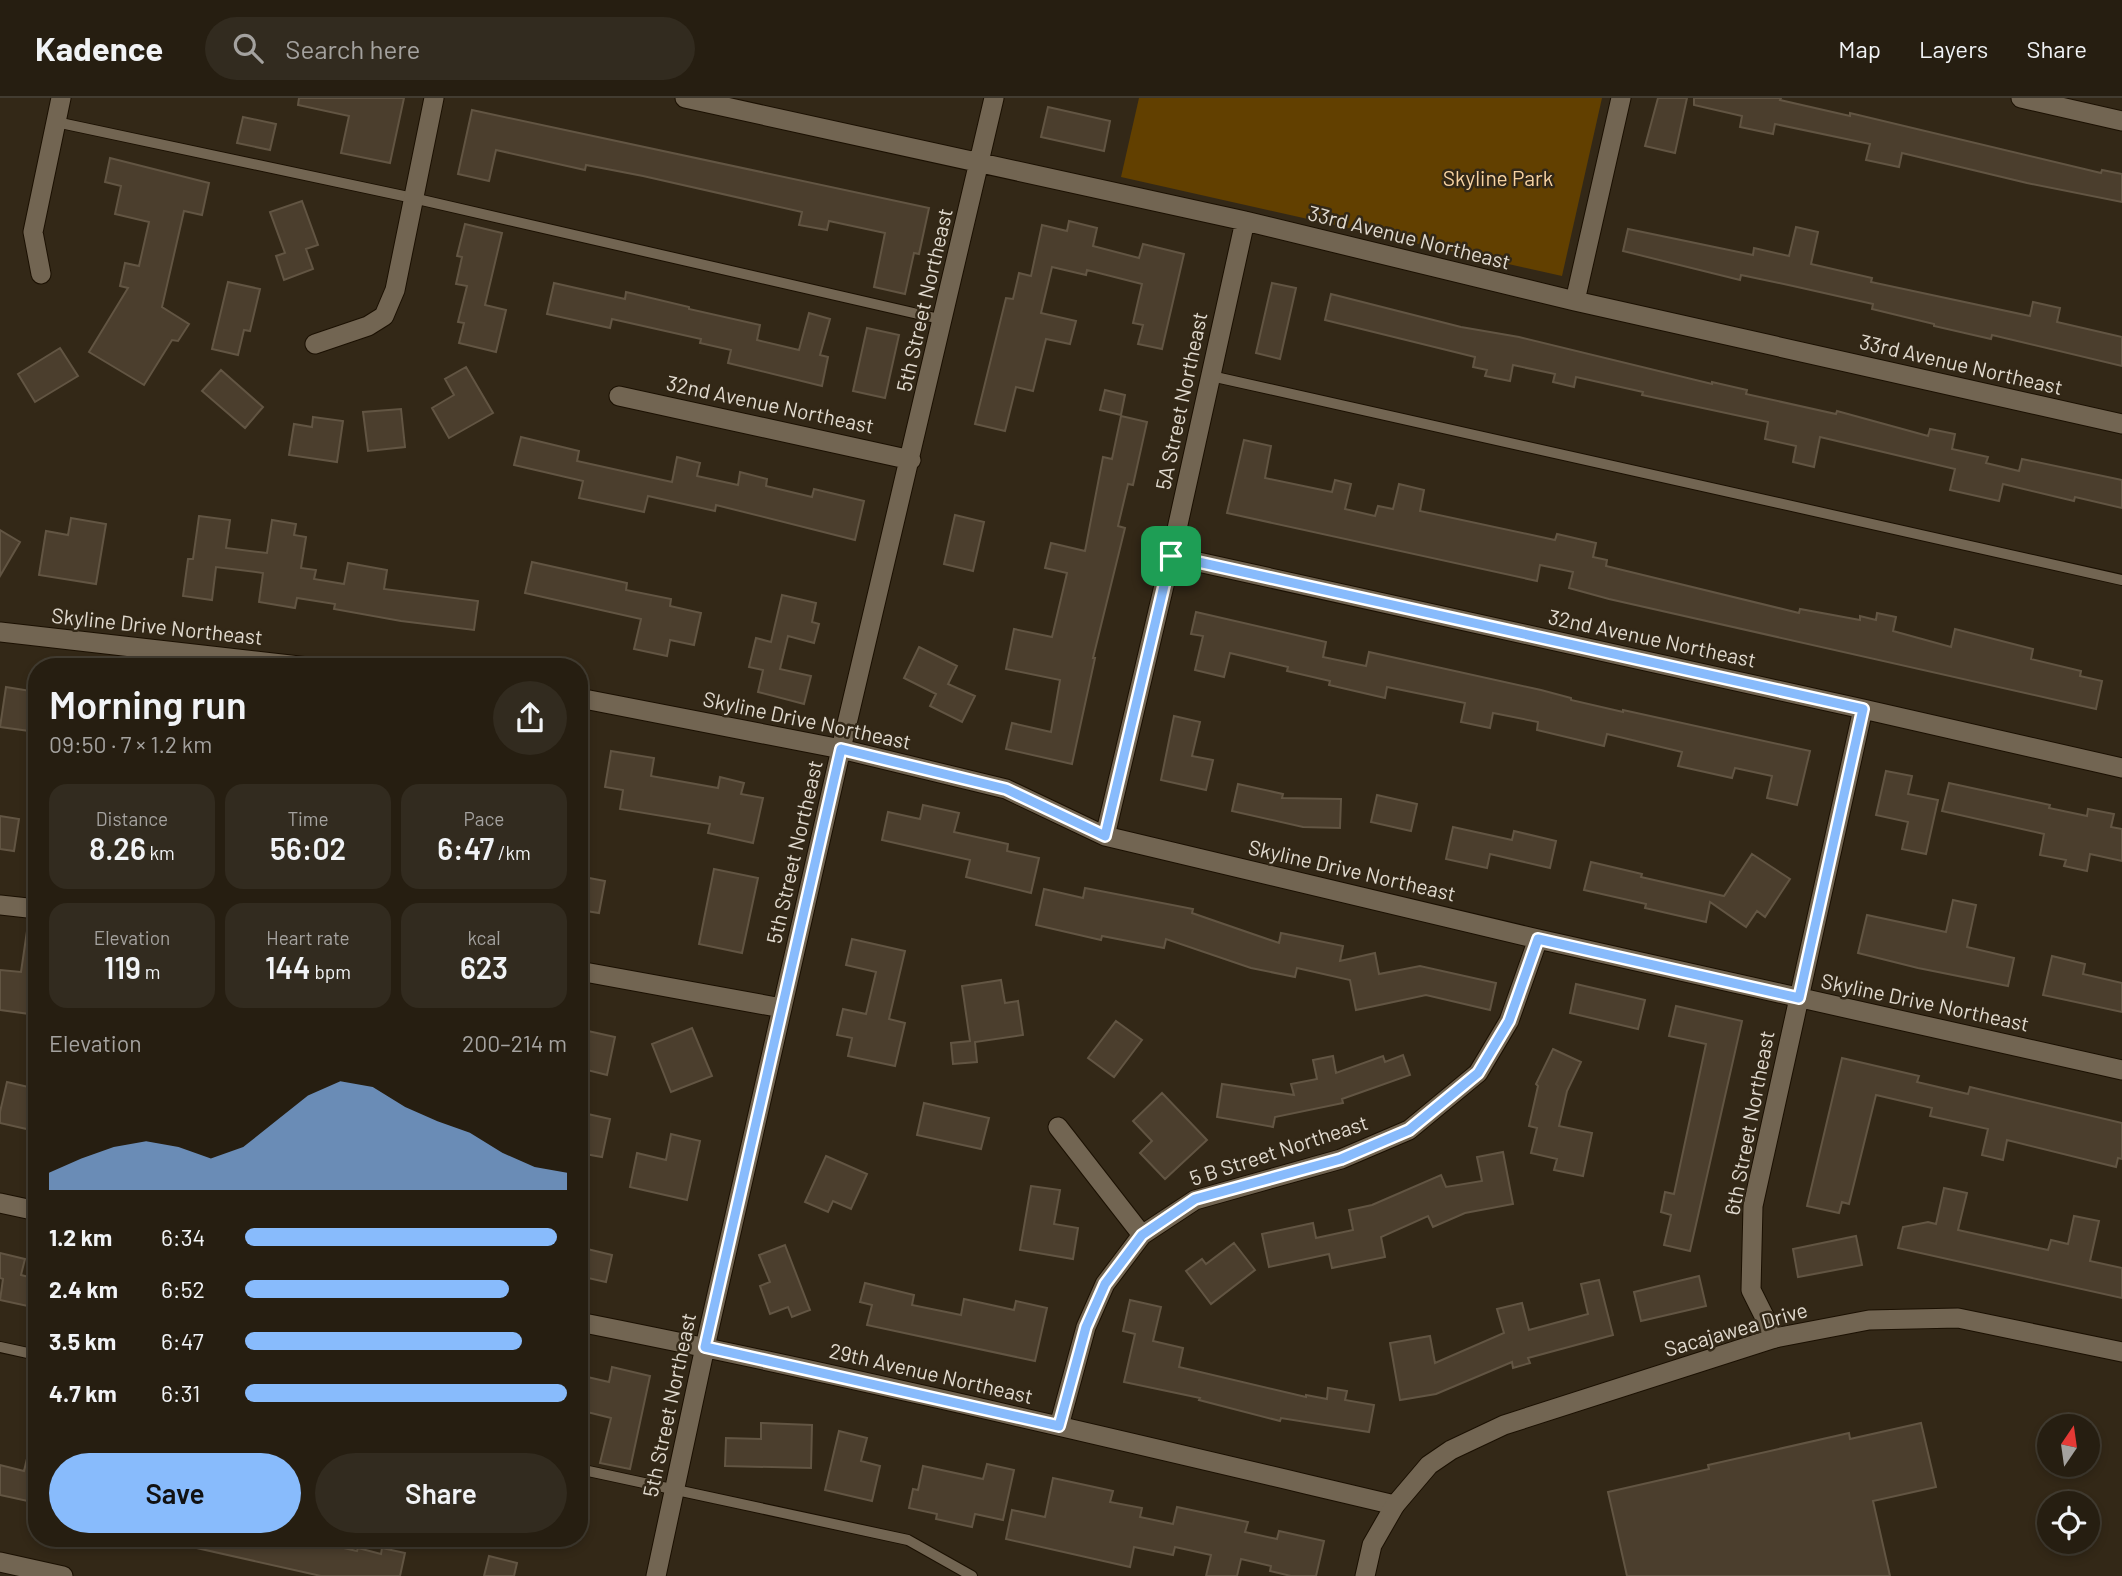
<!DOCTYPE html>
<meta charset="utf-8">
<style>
:root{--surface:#261e11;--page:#322b1f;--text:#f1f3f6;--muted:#a4a29f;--line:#423c31;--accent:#88bbfc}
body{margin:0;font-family:Barlow,sans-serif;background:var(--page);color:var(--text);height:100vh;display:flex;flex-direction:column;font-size:26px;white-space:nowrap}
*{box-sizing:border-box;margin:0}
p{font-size:23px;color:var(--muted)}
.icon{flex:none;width:38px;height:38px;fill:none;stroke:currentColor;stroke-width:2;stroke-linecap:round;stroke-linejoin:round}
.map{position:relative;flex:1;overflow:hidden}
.panel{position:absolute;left:28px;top:560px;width:560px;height:889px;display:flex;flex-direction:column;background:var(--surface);border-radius:28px;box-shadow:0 4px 10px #0003,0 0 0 2px var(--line)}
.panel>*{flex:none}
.needle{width:46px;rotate:13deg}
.tools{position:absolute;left:2037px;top:1316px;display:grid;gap:14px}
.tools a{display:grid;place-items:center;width:63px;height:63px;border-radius:50%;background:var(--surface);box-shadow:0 4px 10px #0003,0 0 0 2px var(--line);font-size:35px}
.pin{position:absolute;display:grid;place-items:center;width:60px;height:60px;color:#fff;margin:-30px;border-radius:14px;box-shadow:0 4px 10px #0006}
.round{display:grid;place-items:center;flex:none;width:74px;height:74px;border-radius:37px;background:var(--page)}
.head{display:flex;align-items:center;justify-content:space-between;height:119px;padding:0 21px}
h1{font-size:38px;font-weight:600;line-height:52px}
.metrics{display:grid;grid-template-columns:repeat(3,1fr);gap:10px;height:119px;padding:7px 21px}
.metrics div{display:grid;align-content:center;border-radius:18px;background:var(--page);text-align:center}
.metrics b{font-size:30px;font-weight:600}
.metrics small{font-size:19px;font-weight:400}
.metrics p{font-size:19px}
.chart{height:196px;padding:14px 21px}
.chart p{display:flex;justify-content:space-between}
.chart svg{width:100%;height:126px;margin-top:7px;fill:var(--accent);opacity:.7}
.primary-button{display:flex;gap:14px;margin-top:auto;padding:14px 21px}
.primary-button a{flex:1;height:80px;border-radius:42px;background:var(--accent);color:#111;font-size:28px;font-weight:600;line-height:80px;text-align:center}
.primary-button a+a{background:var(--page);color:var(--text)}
ul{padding:0 21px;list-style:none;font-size:23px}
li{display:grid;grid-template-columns:112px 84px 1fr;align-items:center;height:52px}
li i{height:18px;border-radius:9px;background:var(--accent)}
header{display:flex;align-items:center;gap:42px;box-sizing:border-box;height:98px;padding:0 35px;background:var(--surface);border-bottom:2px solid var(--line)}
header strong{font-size:33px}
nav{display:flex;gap:38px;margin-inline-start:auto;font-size:24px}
.search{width:490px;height:63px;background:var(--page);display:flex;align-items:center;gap:18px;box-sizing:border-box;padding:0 24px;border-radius:38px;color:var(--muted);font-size:26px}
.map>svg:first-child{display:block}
</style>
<header>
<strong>Kadence</strong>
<div class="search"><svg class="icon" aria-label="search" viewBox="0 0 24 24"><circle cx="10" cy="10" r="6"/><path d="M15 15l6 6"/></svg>Search here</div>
<nav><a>Map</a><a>Layers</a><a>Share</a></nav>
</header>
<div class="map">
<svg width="2122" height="1478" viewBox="0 0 2122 1478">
<rect width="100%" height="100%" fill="#332817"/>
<!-- green -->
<path fill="#624000" d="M1139,0H1602L1562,178L1121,79Z"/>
<!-- building -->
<path fill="#4b3e2d" stroke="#625543" stroke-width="2" d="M299,0H404L390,65L341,55L349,18L298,7Z
M1658,0H1687L1675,55L1645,48Z
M1694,0H1781L1780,2L1850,18V15L2101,75L2102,72L2122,76V104L2027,85L1902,55L1899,69L1866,62L1870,46L1775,26L1773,36L1740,29L1742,18L1694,7Z
M1048,9L1110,23L1104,53L1041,39Z
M472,12L929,110L919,156L914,155L905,196L874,189L885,135L829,123L827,132L799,127L802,114L643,78L586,67L585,72L496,52L489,83L458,76Z
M243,19L276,26L270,52L237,45Z
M110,60L209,85L202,117L184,113L162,209L189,226L178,243L172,242L144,287L89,254L128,190L120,188L125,165L139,168L149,124L115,116L121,88L105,84Z
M302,103L318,147L306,151L313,171L284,182L276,158L285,155L270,114Z
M1069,123L1097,130L1093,148L1139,160L1143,146L1184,156L1162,251L1138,246L1143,227L1133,225L1142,186L1087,172L1086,177L1052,169L1041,215L1076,223L1070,246L1046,241L1033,293L1016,289L1005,333L975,326L1006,200L1013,201L1019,175L1031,178L1042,127L1067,133Z
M465,126L502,135L485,207L506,212L496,254L459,245L464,225L458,224L467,188L456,186L462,159L457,158Z
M1796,129L1818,134L1811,166L1872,180L1871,184L2030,218L2033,204L2060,210L2057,224L2122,239V268L1992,237L1991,241L1934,228V226L1872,211L1873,206L1793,188L1741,177L1740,182L1623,153L1628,131L1753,157L1754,150L1789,158Z
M228,184L260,191L250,233L244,232L238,257L212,251Z
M554,185L625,201L626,194L689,209V211L760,227L757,242L799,252L809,215L830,221L820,257L828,259L822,288L728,265L731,252L700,245L701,241L612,221L610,230L547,216Z
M1272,185L1296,190L1280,261L1256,255Z
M1331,196L1461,229L1519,239L1712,286V284L1747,292L1746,296L1836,316L1837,313L1928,338L1930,331L1955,336L1952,351L1988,359L1986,365L2019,373L2022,361L2122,382V410L2075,399L2074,403L2003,386L1999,403L1950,392L1955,371L1820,339L1814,369L1793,364L1796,348L1765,341L1768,324L1642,297L1643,294L1576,279L1574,289L1553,284L1555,276L1513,267L1510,283L1485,278L1487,272L1473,269L1475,259L1325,222Z
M867,230L899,237L885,300L853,293Z
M60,250L78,278L35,304L18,276Z
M466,269L493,315L449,340L432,310L454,297L445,281Z
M221,272L263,309L245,330L202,293Z
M1105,292L1125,297L1121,317L1100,312Z
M401,311L405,349L368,353L363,314Z
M1121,318L1147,324L1133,387L1128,386L1118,428L1125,430L1093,560H1095L1072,666L1006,651L1012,625L1051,634L1060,582L1006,571L1014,531L1052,539L1067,475L1045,470L1051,445L1085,453L1103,359L1112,361Z
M313,319L343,323L337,364L289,357L294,326L312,329Z
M521,339L579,353L577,363L672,384L677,359L700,365L697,378L738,387L740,374L767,381L766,388L812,399L814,391L864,403L855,442L716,407L715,413L648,398L644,414L579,400L583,383L514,367Z
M1244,342L1271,348L1265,380L1332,394L1335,382L1351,386L1345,411L1375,418L1378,408L1393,411L1399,386L1424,392L1420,413L1555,442L1557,436L1596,445L1593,459L1607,462L1606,468L1799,515L1800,511L1860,522V518L1876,522L1877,515L1896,519L1893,533L1951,549L1955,531L2033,551L2031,561L2081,573L2080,578L2102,583L2096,611L1609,501L1569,490L1573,474L1540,467L1537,483L1227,415Z
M955,417L984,424L973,473L944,466Z
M199,418L230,422L226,450L267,455L272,422L296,426L294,437L306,439L301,470L316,472L314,481L344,486L348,465L387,472L384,491L478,503L474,532L401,523L334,511L335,506L297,500L295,510L259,504L263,475L216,469L212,502L183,498L188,461H193Z
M71,420L106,426L96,486L39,477L46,433L68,437Z
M0,432L20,444L0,478Z
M532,464L627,485L626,492L671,501L670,508L701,515L694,547L670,542L667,558L634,551L641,521L525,495Z
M782,497L816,505L812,524L819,526L814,545L788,538L780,571L811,578L804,606L758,594L763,572L749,569L756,540L771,544Z
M1196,514L1326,544L1323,559L1366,568L1369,554L1541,592L1571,600V602L1623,614V612L1810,653L1797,707L1767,700L1772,678L1735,670L1732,680L1678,668L1682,654L1607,636L1604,648L1537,632L1538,624L1493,615L1490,630L1461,624L1465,605L1387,589L1385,600L1329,587L1330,583L1287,573L1288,569L1230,555L1224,579L1195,572L1203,538L1191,536Z
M919,549L957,568L948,586L975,598L962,624L930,608L936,596L904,580Z
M6,589L37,594V634L0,629Z
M1174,618L1200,624L1192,658L1213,662L1206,692L1161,682Z
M611,653L654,660L651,678L718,690L720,679L744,685L741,696L763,700L753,745L708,735L710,726L620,711L623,692L605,689Z
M1886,673L1912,678L1908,696L1938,702L1926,756L1902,751L1908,724L1876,717Z
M1949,685L2050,707L2049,710L2087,718L2088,711L2114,716L2111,729L2122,731V763L2090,756L2087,773L2064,768L2066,762L2040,757L2044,736L1942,713Z
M1238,686L1283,696L1282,700L1341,701L1340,730L1303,729L1232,713Z
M1377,697L1417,706L1411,733L1371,724Z
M923,707L959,715L954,734L1008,746L1007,753L1039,760L1031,795L966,779L970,762L882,742L888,714L920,721Z
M0,718L19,721L14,753L0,751Z
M1453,729L1512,742L1514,733L1556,743L1550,770L1490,756L1487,770L1446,761Z
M1752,756L1790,781L1765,819L1757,813L1746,829L1710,804L1706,824L1645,810L1646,806L1584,792L1591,764L1642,776L1641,779L1724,798Z
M714,771L758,780L742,855L699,846Z
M579,778L605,783L599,815L579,812Z
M1085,790L1193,811L1192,815L1279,845L1281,835L1343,848L1340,863L1375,855L1379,876L1420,868L1496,885L1490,912L1426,897L1356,912L1350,882L1297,870L1295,879L1251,870L1166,841L1164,850L1102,838L1101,842L1036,827L1044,791L1083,800Z
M1953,802L1976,807L1967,849L2014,860L2008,888L1918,870L1858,855L1867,817L1946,834Z
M27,833H37V917L0,912V872L21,874Z
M852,841L905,853L889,921L905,925L895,968L848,958L852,940L837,937L843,911L866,916L876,874L846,867Z
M2052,858L2085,866L2083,876L2122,885V914L2043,897Z
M1001,882L1005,905L1018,903L1023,937L975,944L977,964L953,966L951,945L970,943L962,888Z
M1576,886L1645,902L1638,931L1570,915Z
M1676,908L1742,923L1690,1153L1664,1147L1671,1117L1661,1114L1665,1094L1674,1096L1706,946L1669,938Z
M1116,923L1142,942L1114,979L1088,960Z
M692,930L712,978L671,994L652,946Z
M579,931L615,939L607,977L579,970Z
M1553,951L1581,964L1567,993L1559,1028L1592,1035L1583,1078L1554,1072L1557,1061L1531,1055L1537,1030L1529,1028L1538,988L1536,986Z
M1403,957L1410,977L1342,1001L1343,1005L1275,1019L1273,1029L1217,1019L1222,986L1294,997L1291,986L1317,981L1313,962L1333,958L1336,975L1383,958L1385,964Z
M1842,960L1919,978L1917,984L1968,996L1970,989L2122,1025V1061L2118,1060L2116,1069L2007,1042L2003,1062L1982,1057L1988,1031L1930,1018L1932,1010L1876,997L1849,1106L1842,1104L1839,1115L1807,1108Z
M7,984L37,991V1006L31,1032L0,1025V1014Z
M1162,995L1207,1042L1165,1081L1140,1055L1152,1043L1133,1023Z
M924,1005L989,1020L981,1051L917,1037Z
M579,1014L610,1021L602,1059L579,1055Z
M671,1036L700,1043L687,1102L630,1089L637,1055L666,1062Z
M1503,1054L1513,1106L1465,1115L1433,1129L1428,1118L1381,1139L1385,1159L1332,1170L1329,1156L1269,1169L1262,1136L1313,1125L1316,1140L1353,1132L1349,1112L1372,1107L1441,1077L1446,1089L1482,1083L1477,1059Z
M826,1058L867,1076L851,1111L833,1103L828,1114L805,1104Z
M1031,1088L1060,1092L1054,1126L1078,1130L1073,1161L1020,1152Z
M1944,1090L1967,1095L1958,1132L2048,1152L2051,1142L2068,1146L2074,1118L2099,1123L2090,1163L2122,1170V1200L1898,1150L1903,1129L1928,1124L1936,1126Z
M1856,1138L1862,1167L1798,1179L1793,1151Z
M1234,1145L1255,1172L1211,1206L1186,1173L1202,1161L1206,1166Z
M785,1147L810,1212L792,1219L788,1209L770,1216L760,1188L770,1184L759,1157Z
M579,1149L612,1157L606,1184L579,1178Z
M0,1155L25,1161L21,1177L37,1181V1210L0,1202L3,1181L0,1180Z
M1699,1178L1706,1208L1641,1223L1634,1194Z
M1599,1182L1613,1237L1528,1260L1530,1265L1513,1270L1512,1264L1436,1296L1400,1302L1390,1245L1430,1238L1435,1265L1504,1235L1497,1211L1522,1205L1529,1232L1588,1216L1581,1186Z
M865,1185L914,1197L912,1207L961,1217L964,1201L1014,1212L1016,1203L1047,1210L1035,1263L867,1227L872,1207L860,1204Z
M1130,1202L1161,1209L1153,1243L1183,1250L1179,1269L1306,1299V1297L1327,1301L1328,1290L1347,1293L1345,1302L1374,1307L1369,1334L1281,1320L1280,1323L1199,1302L1200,1300L1124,1284L1135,1236L1123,1233Z
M612,1269L650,1278L630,1371L600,1365L611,1320L579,1312V1277L609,1284Z
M761,1325L812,1327L811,1370L725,1368L726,1340L761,1341Z
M1921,1325L1936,1389L1873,1403L1890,1478H1627L1608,1394L1709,1371L1708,1367L1849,1335L1850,1341Z
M839,1333L867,1340L861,1363L880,1368L872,1403L825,1392Z
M31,1344H37V1405L0,1397V1367L24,1373Z
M987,1366L1014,1372L1003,1422L975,1416L972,1429L936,1421L937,1416L909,1410L913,1391L918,1392L923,1368L983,1381Z
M1053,1380L1113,1393L1110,1404L1142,1410L1140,1419L1173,1426L1177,1409L1248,1424L1245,1434L1277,1441L1279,1433L1324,1443L1316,1478H1291L1270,1473L1271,1468L1241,1461L1237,1478H1206L1211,1457L1175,1449L1173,1457L1134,1449L1130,1469L1006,1441L1012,1412L1045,1419Z
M184,1440H300L357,1453L358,1450L381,1456L382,1450L405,1455L400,1478H321L183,1447Z
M489,1458L517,1465L514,1478H484Z"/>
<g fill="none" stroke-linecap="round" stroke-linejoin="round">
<!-- service casing -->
<g stroke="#1b1002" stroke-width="12">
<path id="service" d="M56,24L413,100L944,222
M1211,278L2122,482
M0,1249L37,1257
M579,1371L908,1442L972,1478"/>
</g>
<!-- minor casing -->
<g stroke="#1b1002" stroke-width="21">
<path id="minor" d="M685,0L1245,123L1575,203L2122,326
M2021,0L2122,23
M41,176L33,134L61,0
M1575,203L1621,0
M315,246L368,228L384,218L395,192L434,0
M619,298L911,362
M1171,458L1863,611L2122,670
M0,534L308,569
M579,600L841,651L1006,691L1105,738L1538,841L2122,972
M1105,738L1171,458L1245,123
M0,807L37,811
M579,873L782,910
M1058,1029L1142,1137
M0,1105L37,1113
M579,1224C853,1278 1123,1343 1395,1407
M1775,1240L1751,1192L1753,1108L1863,611
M1059,1328L1086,1229L1105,1186L1142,1137L1195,1102L1341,1061L1409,1032L1478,975L1509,923L1538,841
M656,1478L705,1249L841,651L994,0"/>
</g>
<!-- tertiary casing -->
<g stroke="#1b1002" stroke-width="21">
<path id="tertiary" d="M0,1464L63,1478
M1365,1478L1372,1447L1395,1407L1429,1367L1451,1352L1504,1327L1775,1240L1869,1222L1958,1220L2122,1254"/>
</g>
<!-- service -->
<use href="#service" stroke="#726552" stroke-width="10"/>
<!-- minor -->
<use href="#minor" stroke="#726552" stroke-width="19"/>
<!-- tertiary -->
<use href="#tertiary" stroke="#726552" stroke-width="19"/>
</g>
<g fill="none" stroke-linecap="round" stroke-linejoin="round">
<!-- route casing -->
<g stroke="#fff" stroke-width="14">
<path id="route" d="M1171,458L1863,611L1799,900L1538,841L1509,923L1478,975L1409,1032L1341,1061L1195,1101L1142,1137L1105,1186L1086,1229L1059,1328L705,1249L841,651L1006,691L1105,738Z"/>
</g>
<!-- route -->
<use href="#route" stroke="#88bbfc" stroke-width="9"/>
</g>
<g text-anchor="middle" stroke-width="5" stroke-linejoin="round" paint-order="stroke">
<!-- park labels -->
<g font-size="21" fill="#f9d4a3" stroke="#332817">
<text x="1498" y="88">Skyline Park</text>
</g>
<!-- street labels -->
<g font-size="21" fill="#e1dacf" stroke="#332817">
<text transform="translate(1409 140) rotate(14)" y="7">33rd Avenue Northeast</text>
<text transform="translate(925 202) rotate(-77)" y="7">5th Street Northeast</text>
<text transform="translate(1961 267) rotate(13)" y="7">33rd Avenue Northeast</text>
<text transform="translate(1182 303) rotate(-78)" y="7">5A Street Northeast</text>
<text transform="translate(770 307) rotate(12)" y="7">32nd Avenue Northeast</text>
<text transform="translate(157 529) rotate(6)" y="7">Skyline Drive Northeast</text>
<text transform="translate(1652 541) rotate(12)" y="7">32nd Avenue Northeast</text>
<text transform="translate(807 623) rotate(12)" y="7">Skyline Drive Northeast</text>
<text transform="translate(795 754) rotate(-77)" y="7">5th Street Northeast</text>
<text transform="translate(1352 773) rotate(13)" y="7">Skyline Drive Northeast</text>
<text transform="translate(1925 905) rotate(12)" y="7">Skyline Drive Northeast</text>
<text transform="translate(1750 1025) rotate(-79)" y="7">6th Street Northeast</text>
<text transform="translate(1279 1053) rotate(-18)" y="7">5 B Street Northeast</text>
<text transform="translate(1736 1232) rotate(-16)" y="7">Sacajawea Drive</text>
<text transform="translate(931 1276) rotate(13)" y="7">29th Avenue Northeast</text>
<text transform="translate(670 1307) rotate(-78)" y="7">5th Street Northeast</text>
</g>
</g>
</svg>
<div class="tools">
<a><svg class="needle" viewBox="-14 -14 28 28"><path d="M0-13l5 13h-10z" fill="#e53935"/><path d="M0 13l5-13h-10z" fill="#a4a29f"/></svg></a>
<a><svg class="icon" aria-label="locate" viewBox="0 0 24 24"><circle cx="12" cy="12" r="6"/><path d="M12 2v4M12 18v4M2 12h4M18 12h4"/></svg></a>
</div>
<div class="pin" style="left:1171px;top:458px;background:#1e9e55"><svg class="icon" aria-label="arrive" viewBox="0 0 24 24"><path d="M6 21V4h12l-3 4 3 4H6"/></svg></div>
<section class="panel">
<div class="head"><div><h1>Morning run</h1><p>09:50 · 7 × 1.2 km</p></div><a class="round"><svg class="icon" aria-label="share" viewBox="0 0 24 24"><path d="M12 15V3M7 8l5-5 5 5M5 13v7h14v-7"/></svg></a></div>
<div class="metrics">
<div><p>Distance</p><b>8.26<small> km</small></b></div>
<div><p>Time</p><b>56:02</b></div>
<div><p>Pace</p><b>6:47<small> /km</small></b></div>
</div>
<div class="metrics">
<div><p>Elevation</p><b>119<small> m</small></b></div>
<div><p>Heart rate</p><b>144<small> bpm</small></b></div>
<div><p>kcal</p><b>623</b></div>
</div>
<div class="chart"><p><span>Elevation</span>200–214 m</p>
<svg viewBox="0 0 160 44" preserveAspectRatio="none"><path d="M0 44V38L10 33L20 29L30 27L40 29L50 33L60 29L70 20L80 11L90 6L100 8L110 15L120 20L130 24L140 31L150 36L160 38V44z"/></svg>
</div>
<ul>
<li><b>1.2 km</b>6:34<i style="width:97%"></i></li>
<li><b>2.4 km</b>6:52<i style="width:82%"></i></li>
<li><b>3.5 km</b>6:47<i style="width:86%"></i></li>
<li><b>4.7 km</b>6:31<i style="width:100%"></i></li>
</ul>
<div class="primary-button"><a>Save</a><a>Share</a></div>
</section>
</div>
